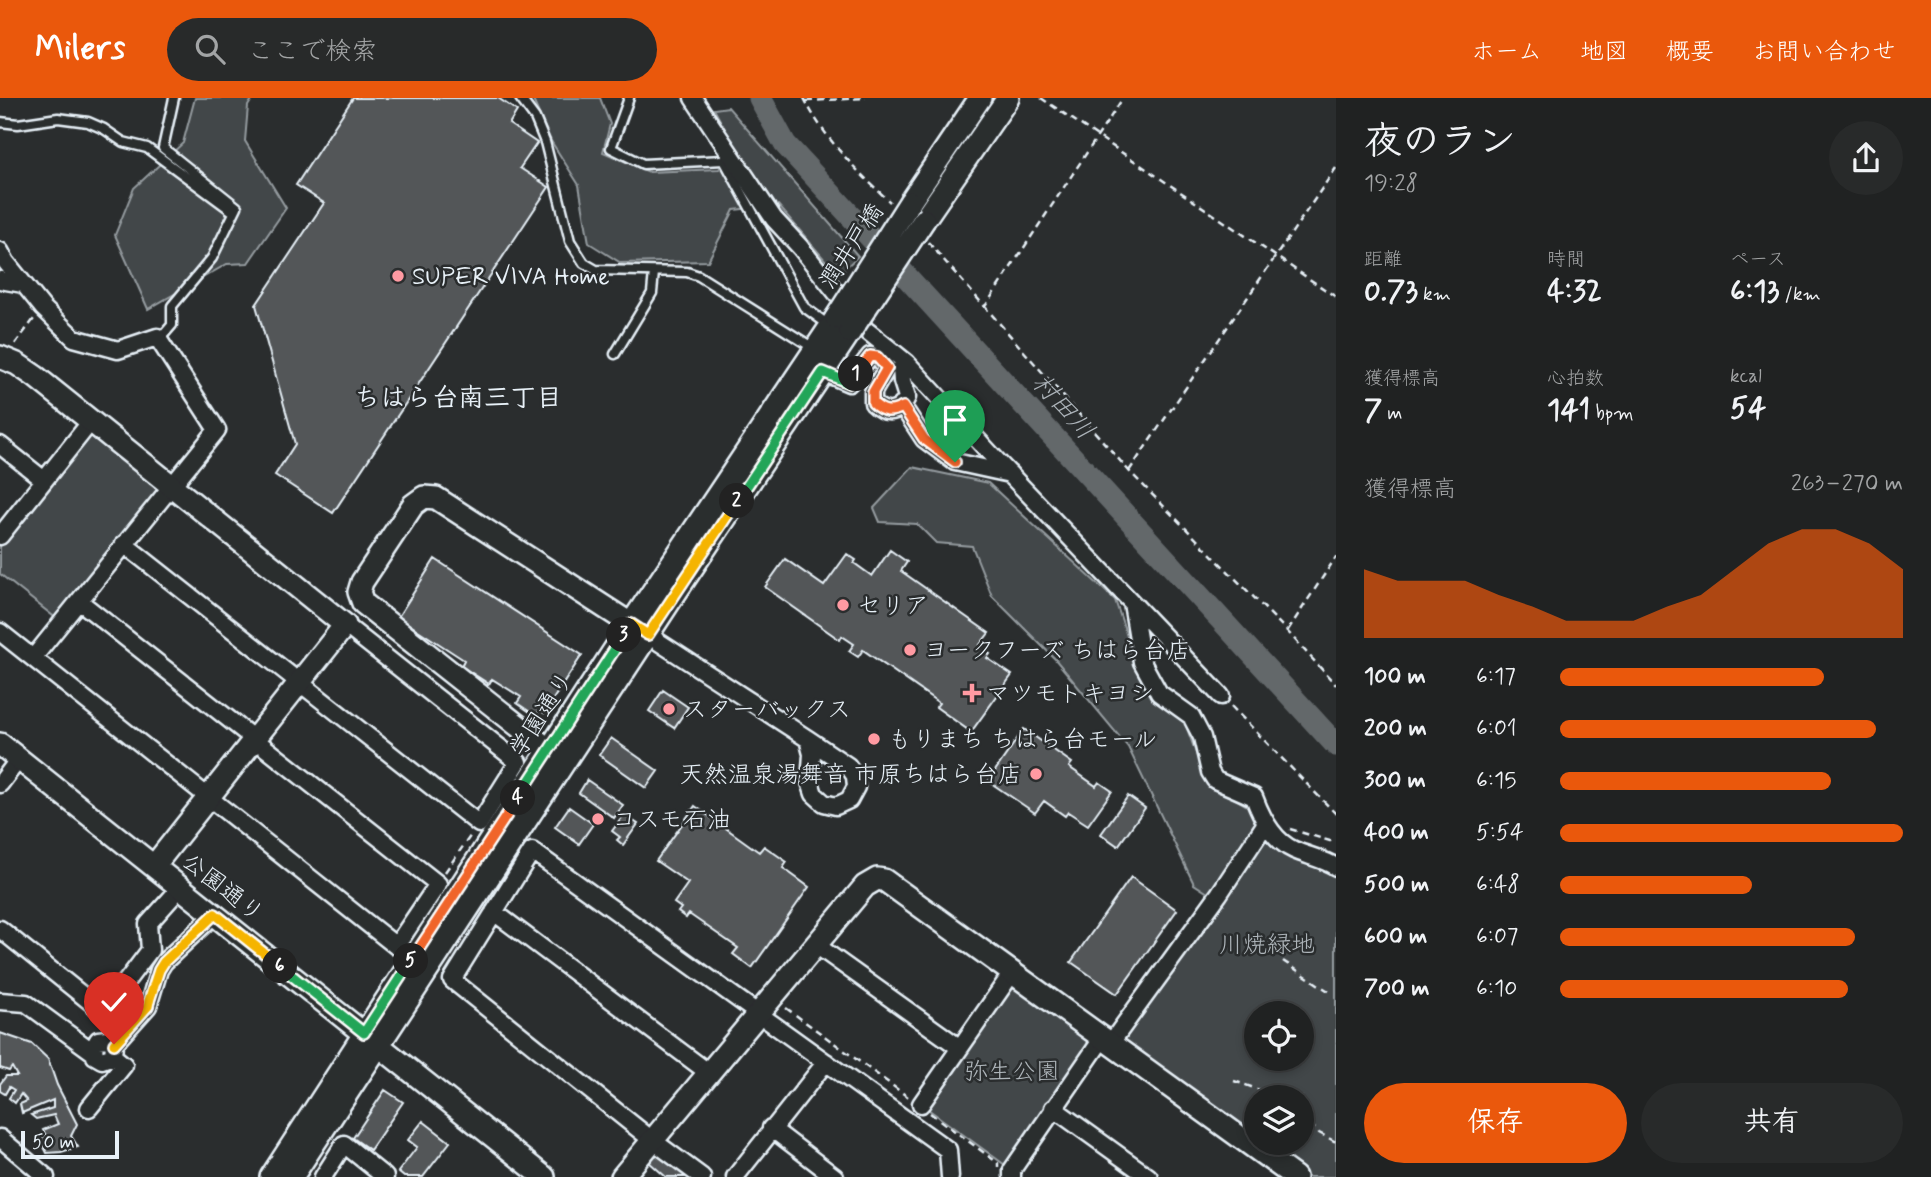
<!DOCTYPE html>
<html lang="ja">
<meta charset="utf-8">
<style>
:root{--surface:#202222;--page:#282a2a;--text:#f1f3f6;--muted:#a2a4a5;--line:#3d3f40;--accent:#ea580c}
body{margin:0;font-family:Mynerve,"Klee One",sans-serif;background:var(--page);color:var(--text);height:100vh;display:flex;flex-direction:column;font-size:26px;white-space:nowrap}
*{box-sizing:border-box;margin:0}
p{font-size:23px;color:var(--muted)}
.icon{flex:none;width:38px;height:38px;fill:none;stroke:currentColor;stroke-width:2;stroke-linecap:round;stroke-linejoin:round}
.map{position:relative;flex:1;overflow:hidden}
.drawer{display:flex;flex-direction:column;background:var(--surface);width:595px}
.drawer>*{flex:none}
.controls{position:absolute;left:1244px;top:903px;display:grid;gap:14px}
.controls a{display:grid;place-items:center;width:70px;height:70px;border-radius:50%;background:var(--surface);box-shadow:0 4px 10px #0003,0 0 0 2px var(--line);font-size:35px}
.scale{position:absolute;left:21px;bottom:18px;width:98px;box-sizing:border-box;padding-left:7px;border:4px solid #e8f1f8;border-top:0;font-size:19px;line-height:24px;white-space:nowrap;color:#e8f1f8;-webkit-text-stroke:5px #2a2d2e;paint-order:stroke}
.pin{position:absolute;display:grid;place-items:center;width:60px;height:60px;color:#fff;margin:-72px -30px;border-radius:50% 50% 50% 0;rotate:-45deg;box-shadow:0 0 7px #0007}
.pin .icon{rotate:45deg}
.km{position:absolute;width:35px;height:35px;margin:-18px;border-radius:50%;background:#222;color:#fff;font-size:19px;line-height:35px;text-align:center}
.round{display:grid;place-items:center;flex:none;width:74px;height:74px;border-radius:37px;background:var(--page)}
.overview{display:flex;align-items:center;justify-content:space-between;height:119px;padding:0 28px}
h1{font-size:38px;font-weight:700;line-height:52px}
.figures{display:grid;grid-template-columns:repeat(3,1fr);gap:10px;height:119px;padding:7px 28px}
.figures div{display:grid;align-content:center}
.figures b{font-size:30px;font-weight:700}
.figures small{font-size:19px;font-weight:400}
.figures p{font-size:19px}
.chart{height:196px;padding:14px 28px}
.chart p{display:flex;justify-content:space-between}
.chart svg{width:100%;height:126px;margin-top:7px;fill:var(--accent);opacity:.7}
.primary-button{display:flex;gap:14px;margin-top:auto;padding:14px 28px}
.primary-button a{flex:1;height:80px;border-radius:42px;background:var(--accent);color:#fff;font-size:28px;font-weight:700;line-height:80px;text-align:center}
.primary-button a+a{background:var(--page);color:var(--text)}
ul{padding:0 28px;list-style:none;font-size:23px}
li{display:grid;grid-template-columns:112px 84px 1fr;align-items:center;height:52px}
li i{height:18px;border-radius:9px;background:var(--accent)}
header{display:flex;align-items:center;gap:42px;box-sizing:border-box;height:98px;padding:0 35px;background:var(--accent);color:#fff}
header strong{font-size:33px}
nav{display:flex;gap:38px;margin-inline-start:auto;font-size:24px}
.search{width:490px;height:63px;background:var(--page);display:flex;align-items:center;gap:18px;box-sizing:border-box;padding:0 24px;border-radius:38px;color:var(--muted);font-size:26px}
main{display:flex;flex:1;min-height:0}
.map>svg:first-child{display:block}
</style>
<header>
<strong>Milers</strong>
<div class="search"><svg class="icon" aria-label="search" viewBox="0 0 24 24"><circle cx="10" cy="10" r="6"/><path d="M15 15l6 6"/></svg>ここで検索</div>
<nav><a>ホーム</a><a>地図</a><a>概要</a><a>お問い合わせ</a></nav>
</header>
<main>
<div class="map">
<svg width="1336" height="1079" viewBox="0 0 1336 1079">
<rect width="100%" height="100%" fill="#2a2d2e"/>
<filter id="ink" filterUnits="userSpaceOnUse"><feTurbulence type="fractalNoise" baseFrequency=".0143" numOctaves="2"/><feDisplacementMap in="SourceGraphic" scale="14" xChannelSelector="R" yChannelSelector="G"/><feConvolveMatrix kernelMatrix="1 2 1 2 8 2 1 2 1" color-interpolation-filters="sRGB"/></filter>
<g filter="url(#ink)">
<!-- green -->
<path fill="#424648" stroke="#959ca0" stroke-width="2" fill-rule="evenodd" d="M195,0H253L248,8L245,43L286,110L248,165L227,166L148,211L115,137L134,90L183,45Z
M532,0H600L610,26L603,54L649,74L719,71L735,50L714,11L728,9L858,158L838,177L778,107L734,112L708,163L621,165L589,145L579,87L551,43Z
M92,322L171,386L62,525L0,476V438Z
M912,369L988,385L1115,502L1143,587L1185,625L1206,683L1247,708L1263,728L1290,751L1336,770V1079H1295L1110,946L1214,799L1194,786L1128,649L1055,561L992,498L972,448L936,445L917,426L880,424L874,410ZM1256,915H1302V961H1256ZM1256,999H1302V1045H1256Z
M1012,875L1102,941L1012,1072L921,1006Z"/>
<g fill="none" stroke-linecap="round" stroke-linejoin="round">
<!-- river -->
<path stroke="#63686b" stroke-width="23" d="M760,0L785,46L1336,647"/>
</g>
<!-- building -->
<path fill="#535759" stroke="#e8f1f8" stroke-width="2" d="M353,0H498L517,13L509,26L537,45L520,70L549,89L333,415L275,377L295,346L256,207L324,105L296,87Z
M890,452L907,464L901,473L989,535L979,548L990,556L987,560L1012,577L971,634L936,609L939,605L863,552L858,559L849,553L854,546L842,538L840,542L765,489L785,461L824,488L847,456L856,462L854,465L872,478Z
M435,461L582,557L544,615L540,612L536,618L517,605L521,599L492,581L489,586L461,568L464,562L398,519Z
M663,592L688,609L674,630L649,613Z
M1024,631L1072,665L1069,669L1096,688L1099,684L1112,693L1088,727L1068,714L1065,718L1044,703L1035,715L988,683Z
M611,640L658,673L646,690L599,657Z
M587,682L623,707L614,720L579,695Z
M1128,698L1145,710L1118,748L1101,736Z
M695,708L759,754L764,748L787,764L783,770L809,789L752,870L733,856L738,850L689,816L686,820L678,814L681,810L674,805L688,785L656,763Z
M569,709L593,726L579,746L555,729Z
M624,717L638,726L623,747L617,742L620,739L612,733Z
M1131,779L1177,812L1117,896L1071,864Z
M0,935L32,946L48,961L57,987L77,1026L71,1038L78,1049L61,1054L47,1055L39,1039L46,1038L43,1032L58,1026L54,1017L36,1021L31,1017L53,1010V1002L22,1015L20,1006L27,1003L21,996L15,1005L9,1000L14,992L9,989L5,996L0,993V986L6,978H17L12,969L9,973L0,970Z
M385,992L403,1004L370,1052L353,1040Z
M423,1023L450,1044L423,1079H404L398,1074L417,1049L408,1042Z
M658,1053L693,1079H666L649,1064Z"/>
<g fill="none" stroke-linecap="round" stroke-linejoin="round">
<!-- lane casing -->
<g stroke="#e8f1f8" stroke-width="13">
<path id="lane" d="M520,0L535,20L545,44L570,143L584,165L596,172L687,174L699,178L815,251
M629,0L611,50L643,66L724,62L804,209L830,228
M0,24L18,26L58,20L88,24L104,31L123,44L147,50L231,112
M159,242L172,227V208L212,160L237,109L163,50L174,0
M615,256L652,195L654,174"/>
</g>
<!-- street casing -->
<g stroke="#e8f1f8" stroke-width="21">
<path id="street" d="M693,0L774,121L800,149L866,232L907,265L1000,366L1221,598
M0,153L6,164L43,210L74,240L118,252L157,239L217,332L33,560
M0,182L23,186
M823,274L849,285L870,258L878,259L887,270L873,294V305C886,318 900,315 907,299L902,283L901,270L907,265
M903,309L924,341L955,364L1010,376
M0,347L44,382
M0,438L92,322
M124,446L479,726L518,664L345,527
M1132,505L1142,564L1159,595L1191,618L1202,639L1210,674L1215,682L1254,699C1261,718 1273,743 1294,752C1308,758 1324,761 1336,769
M0,534L396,848L438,786L79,503
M648,537L808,641L848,668L855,678L856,689L849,702L836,708L824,705L814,696L810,684L812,656L808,641
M0,686L19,661
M494,814L709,975
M0,831L103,914L150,852L148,826L181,789
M816,847L960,950
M0,903L26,905L93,954
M114,946L107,941L98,942L94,949L95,958L102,962L113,958L114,946L148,908L159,872L164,864L215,816
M1110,946L1219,796L1266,725
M921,1006L1012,875
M89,1010L124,967L113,958
M1053,1010L1149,1079
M771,1030L835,1079
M0,1040L46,1079
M323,1079L344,1046L385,1079
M702,1079L652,1042L452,882L532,753L948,1052L950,1079
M735,1079L826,964
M1012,1079V1072L1102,941"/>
</g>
<!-- secondary casing -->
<g stroke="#e8f1f8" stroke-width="26">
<path id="secondary" d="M910,104L980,0
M924,122L1008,0
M0,259L17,266L36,279L345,527L154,768
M0,646L544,1079
M549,652L363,505L359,494L362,484L413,407L424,399L436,400L643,534
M271,1079L631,526L836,220
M292,1079L670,503L850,234
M622,1079L865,788L877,781L884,782L1295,1079"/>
</g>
<!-- path -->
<path stroke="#e8f1f8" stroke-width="2.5" stroke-dasharray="7 5" stroke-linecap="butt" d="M804,0C824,41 857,73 890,104
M1041,0L1336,199
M806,3L866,0
M928,144L1129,373L1287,533L1336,587
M984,210L1123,0
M15,246L34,221
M1129,373L1336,70
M1288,532L1336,459
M1231,608L1336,716
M1290,731L1330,743L1336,742
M445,774L471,737
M1283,863L1333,896
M786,910L908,999
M1234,983L1280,999
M930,1015L998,1065V1069
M1302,1017L1319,1035L1336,1044"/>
<!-- lane -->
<use href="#lane" stroke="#2a2d2e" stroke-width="8"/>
<!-- street -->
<use href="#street" stroke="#2a2d2e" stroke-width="16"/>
<!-- secondary -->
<use href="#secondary" stroke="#2a2d2e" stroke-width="21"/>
<!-- secondary-bridge casing -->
<g stroke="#e8f1f8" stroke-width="26" stroke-linecap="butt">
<path id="secondary-bridge" d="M836,220L910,104
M850,234L924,122"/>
</g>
<!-- secondary-bridge -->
<use href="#secondary-bridge" stroke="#2a2d2e" stroke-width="21"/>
</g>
</g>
<g fill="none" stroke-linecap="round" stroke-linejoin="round" filter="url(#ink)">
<!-- split-1 casing -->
<g stroke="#fff" stroke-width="14">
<path id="split-1" d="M856,276L870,258L877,259L887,270L873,294V305C883,315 891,315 903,309L924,341L955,364"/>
</g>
<!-- split-2 casing -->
<g stroke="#fff" stroke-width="14">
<path id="split-2" d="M737,403L823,274L849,285L856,276"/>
</g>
<!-- split-3 casing -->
<g stroke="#fff" stroke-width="14">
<path id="split-3" d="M624,537L631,526L648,537L737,403"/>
</g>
<!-- split-4 casing -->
<g stroke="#fff" stroke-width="14">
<path id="split-4" d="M518,700L624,537"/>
</g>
<!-- split-5 casing -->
<g stroke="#fff" stroke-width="14">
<path id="split-5" d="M411,863L518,700"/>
</g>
<!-- split-6 casing -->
<g stroke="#fff" stroke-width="14">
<path id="split-6" d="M280,868L364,935L411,863"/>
</g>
<!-- split-7 casing -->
<g stroke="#fff" stroke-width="14">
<path id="split-7" d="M149,903L159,872L164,864L215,816L280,868"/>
</g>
<!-- split-8 casing -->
<g stroke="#fff" stroke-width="14">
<path id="split-8" d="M114,946L148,908L149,903"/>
</g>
<!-- split-1 -->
<use href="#split-1" stroke="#f0652b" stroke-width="9"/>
<!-- split-2 -->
<use href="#split-2" stroke="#22a559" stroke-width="9"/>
<!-- split-3 -->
<use href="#split-3" stroke="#f5b400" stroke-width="9"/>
<!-- split-4 -->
<use href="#split-4" stroke="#22a559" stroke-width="9"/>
<!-- split-5 -->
<use href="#split-5" stroke="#f0652b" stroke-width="9"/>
<!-- split-6 -->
<use href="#split-6" stroke="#22a559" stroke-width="9"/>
<!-- split-7 -->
<use href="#split-7" stroke="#f5b400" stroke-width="9"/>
<!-- split-8 -->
<use href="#split-8" stroke="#f5b400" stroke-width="9"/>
</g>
<!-- markers -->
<g fill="#ff9aa2" stroke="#2a2d2e" stroke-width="2.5">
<circle cx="398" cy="178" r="7"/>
<circle cx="843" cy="507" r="7"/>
<circle cx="910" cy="552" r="7"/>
<path d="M968.5 584.5h7v7h7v7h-7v7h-7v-7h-7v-7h7z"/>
<circle cx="669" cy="611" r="7"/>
<circle cx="874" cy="641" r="7"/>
<circle cx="1036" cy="676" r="7"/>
<circle cx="598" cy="721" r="7"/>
</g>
<g text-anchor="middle" stroke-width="5" stroke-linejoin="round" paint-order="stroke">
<!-- street labels -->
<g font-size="24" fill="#e8f1f8" stroke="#2a2d2e">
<text transform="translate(851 148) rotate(-57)" y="8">潤井戸橋</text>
<text transform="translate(541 616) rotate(-57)" y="8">学園通り</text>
<text transform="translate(223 789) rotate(38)" y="8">公園通り</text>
</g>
<!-- poi labels -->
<g font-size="24" fill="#e8f1f8" stroke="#2a2d2e" text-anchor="start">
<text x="412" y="186">SUPER VIVA Home</text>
<text x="857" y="515">セリア</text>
<text x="924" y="560">ヨークフーズ ちはら台店</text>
<text x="986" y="603">マツモトキヨシ</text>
<text x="683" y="619">スターバックス</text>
<text x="888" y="649">もりまち ちはら台モール</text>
<text x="1022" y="684" text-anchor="end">天然温泉湯舞音 市原ちはら台店</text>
<text x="612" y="729">コスモ石油</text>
</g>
<!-- park labels -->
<g font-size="24" fill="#aeb5ba" stroke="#2a2d2e">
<text x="1267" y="854">川焼緑地</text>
<text x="1012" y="981">弥生公園</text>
</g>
<!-- neighbourhood labels -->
<g font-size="26" font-weight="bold" fill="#e8f1f8" stroke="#2a2d2e">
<text x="458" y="308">ちはら台南三丁目</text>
</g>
<!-- water labels -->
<g font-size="26" font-style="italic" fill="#acb3b9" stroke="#2a2d2e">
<text transform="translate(1064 308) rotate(48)" y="9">村田川</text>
</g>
</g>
</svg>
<div class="controls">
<a><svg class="icon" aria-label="locate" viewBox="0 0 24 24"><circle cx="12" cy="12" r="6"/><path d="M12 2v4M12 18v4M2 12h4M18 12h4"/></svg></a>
<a><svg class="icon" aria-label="layers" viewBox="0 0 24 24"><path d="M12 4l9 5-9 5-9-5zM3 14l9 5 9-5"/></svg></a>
</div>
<div class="scale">50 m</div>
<div class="pin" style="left:955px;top:364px;background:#1e9e55"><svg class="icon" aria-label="arrive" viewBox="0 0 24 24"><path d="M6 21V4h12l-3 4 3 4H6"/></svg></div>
<div class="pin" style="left:114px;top:946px;background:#d93025"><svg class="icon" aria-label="check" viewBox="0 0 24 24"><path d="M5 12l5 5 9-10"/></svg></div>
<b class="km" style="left:856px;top:276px">1</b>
<b class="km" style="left:737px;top:403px">2</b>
<b class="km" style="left:624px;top:537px">3</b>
<b class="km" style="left:518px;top:700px">4</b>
<b class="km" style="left:411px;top:863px">5</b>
<b class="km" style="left:280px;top:868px">6</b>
</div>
<section class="drawer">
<div class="overview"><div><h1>夜のラン</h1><p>19:28</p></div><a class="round"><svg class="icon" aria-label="share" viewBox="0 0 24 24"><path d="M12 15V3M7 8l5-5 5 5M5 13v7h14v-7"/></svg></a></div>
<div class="figures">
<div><p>距離</p><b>0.73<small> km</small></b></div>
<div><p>時間</p><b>4:32</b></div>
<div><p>ペース</p><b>6:13<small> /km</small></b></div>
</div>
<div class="figures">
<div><p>獲得標高</p><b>7<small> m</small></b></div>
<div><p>心拍数</p><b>141<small> bpm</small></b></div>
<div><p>kcal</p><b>54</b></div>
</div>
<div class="chart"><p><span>獲得標高</span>263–270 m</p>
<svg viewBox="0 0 160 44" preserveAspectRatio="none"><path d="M0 44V20L10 24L20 24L30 24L40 29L50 33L60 38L70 38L80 38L90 33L100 29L110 20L120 11L130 6L140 6L150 11L160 20V44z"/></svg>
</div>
<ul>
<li><b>100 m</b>6:17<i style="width:77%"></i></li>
<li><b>200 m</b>6:01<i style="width:92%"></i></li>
<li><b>300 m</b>6:15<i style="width:79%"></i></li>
<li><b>400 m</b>5:54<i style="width:100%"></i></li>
<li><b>500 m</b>6:48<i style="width:56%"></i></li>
<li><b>600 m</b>6:07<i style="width:86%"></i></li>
<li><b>700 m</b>6:10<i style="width:84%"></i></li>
</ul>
<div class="primary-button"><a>保存</a><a>共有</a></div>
</section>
</main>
